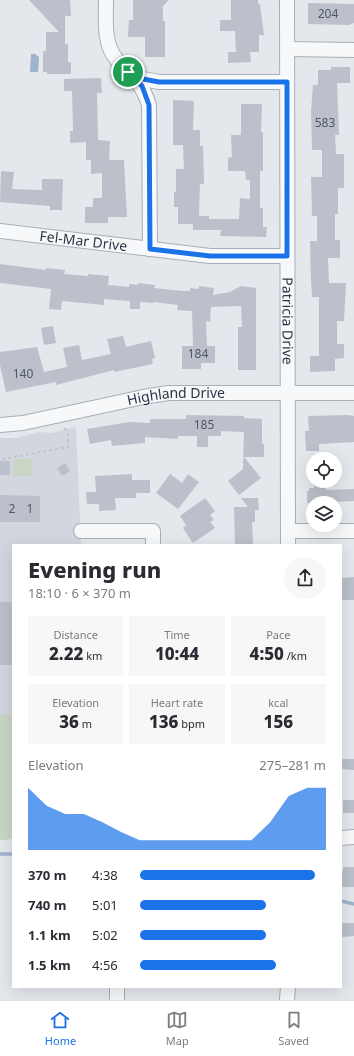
<!DOCTYPE html>
<meta charset="utf-8">
<style>
:root{--surface:#fff;--page:#f7f7f7;--text:#2b2b33;--muted:#7c7c81;--line:#e1e1e2;--accent:#1a73e8}
body{margin:0;font-family:"Noto Sans",sans-serif;background:var(--page);color:var(--text);height:100vh;display:flex;flex-direction:column;font-size:15px;white-space:nowrap}
*{box-sizing:border-box;margin:0}
p{font-size:13px;color:var(--muted)}
.icon{flex:none;width:22px;height:22px;fill:none;stroke:currentColor;stroke-width:2;stroke-linecap:round;stroke-linejoin:round}
.map{position:relative;flex:1;overflow:hidden}
.panel{position:absolute;left:12px;top:544px;width:330px;height:444px;display:flex;flex-direction:column;background:var(--surface);border-radius:0px;box-shadow:0 4px 16px #0002}
.panel>*{flex:none}
.fabs{position:absolute;left:306px;top:452px;display:grid;gap:8px}
.fabs a{display:grid;place-items:center;width:36px;height:36px;border-radius:50%;background:var(--surface);box-shadow:0 4px 16px #0002;font-size:20px}
.pin{position:absolute;display:grid;place-items:center;width:34px;height:34px;color:#fff;margin:-17px;border:2px solid #fff;border-radius:50%;box-shadow:0 1px 4px #0007}
.round{display:grid;place-items:center;flex:none;width:42px;height:42px;border-radius:21px;background:var(--page)}
.headline{display:flex;align-items:center;justify-content:space-between;height:68px;padding:0 16px}
h1{font-size:22px;font-weight:800;line-height:30px}
.stats{display:grid;grid-template-columns:repeat(3,1fr);gap:6px;height:68px;padding:4px 16px}
.stats div{display:grid;align-content:center;border-radius:0px;background:var(--page);text-align:center}
.stats b{font-size:17px;font-weight:800}
.stats small{font-size:11px;font-weight:400}
.stats p{font-size:11px}
.chart{height:112px;padding:8px 16px}
.chart p{display:flex;justify-content:space-between}
.chart svg{width:100%;height:72px;margin-top:4px;fill:var(--accent);opacity:.7}
ul{padding:0 16px;list-style:none;font-size:13px}
li{display:grid;grid-template-columns:64px 48px 1fr;align-items:center;height:30px}
li i{height:10px;border-radius:5px;background:var(--accent)}
.tab-bar{display:flex;justify-content:space-around;align-items:center;height:56px;border-top:1px solid var(--line);background:var(--surface);font-size:11px;color:var(--muted)}
.tab-bar a{display:grid;justify-items:center;gap:2px}
.tab-bar .active{color:var(--accent)}
.map>svg:first-child{display:block}
</style>
<div class="map">
<svg width="354" height="1000" viewBox="0 0 354 1000">
<rect width="100%" height="100%" fill="#e4e7ec"/>
<!-- built -->
<path fill="#d2d6de" d="M76,427L81,545H13V839L0,840V438H16L40,432L51,433Z"/>
<!-- green -->
<path fill="#c9d6c5" d="M13,459H32L33,476H13Z
M13,714V839L0,840V715Z"/>
<!-- water -->
<path fill="#9fb4cc" d="M31,54H35L39,57L38,72H30Z"/>
<g fill="none" stroke-linecap="round" stroke-linejoin="round">
<!-- stream -->
<path stroke="#9fb4cc" stroke-width="3.5" d="M0,854H13
M341,901L354,904"/>
</g>
<!-- building -->
<path fill="#bbc0ca" d="M29,0H70L71,16H65V44H68V62H71V74H47V72H43V51H46V32H59Z
M133,0H169L163,6V21H165V57H145V37H128L129,20H133Z
M231,0H258V4H260L264,35H259V52H250L251,62L228,63V52H236L235,31H220V20H231Z
M308,3L354,4V23L349,25L308,24Z
M331,67H350V83H337L339,135H335L336,154H344V188H338V214H335V240H340V258H328L329,283H346L344,321H337V344H344V358L335,359V371L310,372V356H319V297H312L311,280L310,241H317V216H312L311,177H322V150H312L311,112L313,85H318V70H331Z
M101,78L102,93H97L98,140L110,141L109,160H124L127,217H108V223H85V207H93V198H102V173L91,174V160H86V142L70,143V131H73L72,91H64V79Z
M173,100L194,101L193,130H200V146H203L204,184H200L199,216H209V219H239L240,198L250,199V180H246L245,171H228V158L232,157L231,135H241V104H262L261,132H263V171H260V208H263V227H267L266,237L220,236L221,230H193V224H178V207H174V192H176V169H184L183,145H173Z
M1,171L14,172L12,189L42,190V179H63L62,210H50V206L0,202Z
M0,264L46,270V268L65,270L64,274L88,276V274L109,276L108,285L129,287V284L138,285V283L155,285L154,288L182,291H190V288L199,289V286L214,288L213,295L230,292L241,286L256,288V370H238V327H242L241,306L211,307L210,322L206,321L207,346H215V363H201V369H182V346H193L192,311L177,310L178,305L153,302V303L140,302V309H130V301L104,299V305L62,301L61,310L49,309L51,289L0,283Z
M53,326L56,343L44,345L41,328Z
M123,336L126,347L151,341L155,358L152,359L153,364L114,372V370L56,385V382L6,392L0,365V352L37,347L44,372L67,367L63,348L79,345L82,360L111,354L107,339Z
M186,415L244,416V418L262,419V444H264V457H244L261,478L239,495L228,481L243,469L244,432L221,431V436H208V447H197V436H178V439L145,437V443L112,446L111,440L90,444L87,429L129,422L150,423V419H186Z
M348,415L354,416V442L319,444V451H306L305,431H309L308,416Z
M0,461H10V475H0Z
M65,463L70,471L62,476L57,468Z
M132,474V480H150V493H136V498H115L116,510L99,511V504H87L86,492H96L95,476Z
M170,474L182,483L188,474L199,482L178,509L156,493Z
M314,481H326V490L354,489V501L307,503V491H309V488H314Z
M0,495L40,496V522H0Z
M205,498L215,511L210,515L214,520L210,522L215,528L193,543L183,528L186,525L180,516Z
M241,498H258L259,510H255V522H252L253,545H235L234,507H248Z
M354,577V600H341V578Z
M0,602H13V665H0Z
M341,759H354V770L341,769Z
M343,800H354V813H343Z
M343,867H354V887H341V871H343Z
M342,923H354V936L342,937Z"/>
<g fill="none" stroke-linecap="round" stroke-linejoin="round">
<!-- minor casing -->
<g stroke="#a9aeb7" stroke-width="16">
<g id="minor">
<path d="M106,0C106,20 103,44 117,60C131,77 142,82 149,105L150,249"/>
<path id="s1" d="M287,0L288,545"/>
<path d="M287,49L354,50"/>
<path d="M133,74L143,79L159,82H287"/>
<path id="s2" d="M0,231L210,256H287"/>
<path id="s3" d="M0,425L23,423L148,396L169,393H354"/>
<path d="M81,531H153V545"/>
<path d="M288,531H354"/>
<path d="M341,838L354,837"/>
<path d="M117,1000V987"/>
<path d="M287,1000L288,987"/>
</g>
</g>
<!-- path -->
<path stroke="#c2c5cb" stroke-width="2" stroke-dasharray="3 3" stroke-linecap="butt" d="M2,459L68,447V434L64,427"/>
<!-- minor -->
<use href="#minor" stroke="#f7f8fa" stroke-width="14"/>
</g>
<g fill="none" stroke-linecap="round" stroke-linejoin="round">
<!-- route casing -->
<g stroke="#fff" stroke-width="8">
<path id="route" d="M128,72L143,79L159,82H287V256H210L150,249L149,105L142,86Z"/>
</g>
<!-- route -->
<use href="#route" stroke="#1a73e8" stroke-width="5"/>
</g>
<g text-anchor="middle" stroke-width="3.5" stroke-linejoin="round" paint-order="stroke">
<!-- number labels -->
<g font-size="12" fill="#4f5766">
<text x="328" y="18">204</text>
<text x="325" y="127">583</text>
<text x="198" y="358">184</text>
<text x="23" y="378">140</text>
<text x="204" y="429">185</text>
<text x="12" y="513">2</text>
<text x="30" y="513">1</text>
</g>
<!-- street labels -->
<g font-size="14" fill="#2b3445" stroke="#f4f6f9">
<text dy="5" stroke="none"><textPath href="#s2" startOffset="84">Fel-Mar Drive</textPath></text>
<text dy="5" stroke="none"><textPath href="#s1" startOffset="321">Patricia Drive</textPath></text>
<text dy="5" stroke="none"><textPath href="#s3" startOffset="179">Highland Drive</textPath></text>
</g>
</g>
</svg>
<div class="fabs">
<a><svg class="icon" aria-label="locate" viewBox="0 0 24 24"><circle cx="12" cy="12" r="6"/><path d="M12 2v4M12 18v4M2 12h4M18 12h4"/></svg></a>
<a><svg class="icon" aria-label="layers" viewBox="0 0 24 24"><path d="M12 4l9 5-9 5-9-5zM3 14l9 5 9-5"/></svg></a>
</div>
<div class="pin" style="left:128px;top:72px;background:#1e9e55"><svg class="icon" aria-label="arrive" viewBox="0 0 24 24"><path d="M6 21V4h12l-3 4 3 4H6"/></svg></div>
<section class="panel">
<div class="headline"><div><h1>Evening run</h1><p>18:10 · 6 × 370 m</p></div><a class="round"><svg class="icon" aria-label="share" viewBox="0 0 24 24"><path d="M12 15V3M7 8l5-5 5 5M5 13v7h14v-7"/></svg></a></div>
<div class="stats">
<div><p>Distance</p><b>2.22<small> km</small></b></div>
<div><p>Time</p><b>10:44</b></div>
<div><p>Pace</p><b>4:50<small> /km</small></b></div>
</div>
<div class="stats">
<div><p>Elevation</p><b>36<small> m</small></b></div>
<div><p>Heart rate</p><b>136<small> bpm</small></b></div>
<div><p>kcal</p><b>156</b></div>
</div>
<div class="chart"><p><span>Elevation</span>275–281 m</p>
<svg viewBox="0 0 160 44" preserveAspectRatio="none"><path d="M0 44V6L10 17L20 22L30 22L40 27L50 33L60 38L70 38L80 38L90 38L100 38L110 38L120 38L130 27L140 11L150 6L160 6V44z"/></svg>
</div>
<ul>
<li><b>370 m</b>4:38<i style="width:94%"></i></li>
<li><b>740 m</b>5:01<i style="width:68%"></i></li>
<li><b>1.1 km</b>5:02<i style="width:68%"></i></li>
<li><b>1.5 km</b>4:56<i style="width:73%"></i></li>
</ul>
</section>
</div>
<nav class="tab-bar">
<a class="active"><svg class="icon" aria-label="home" viewBox="0 0 24 24"><path d="M3 11l9-7 9 7M6 9v11h12V9"/></svg>Home</a>
<a><svg class="icon" aria-label="map" viewBox="0 0 24 24"><path d="M3 6l6-2 6 2 6-2v14l-6 2-6-2-6 2zM9 4v14M15 6v14"/></svg>Map</a>
<a><svg class="icon" aria-label="saved" viewBox="0 0 24 24"><path d="M7 4h10v16l-5-4-5 4z"/></svg>Saved</a>
</nav>
